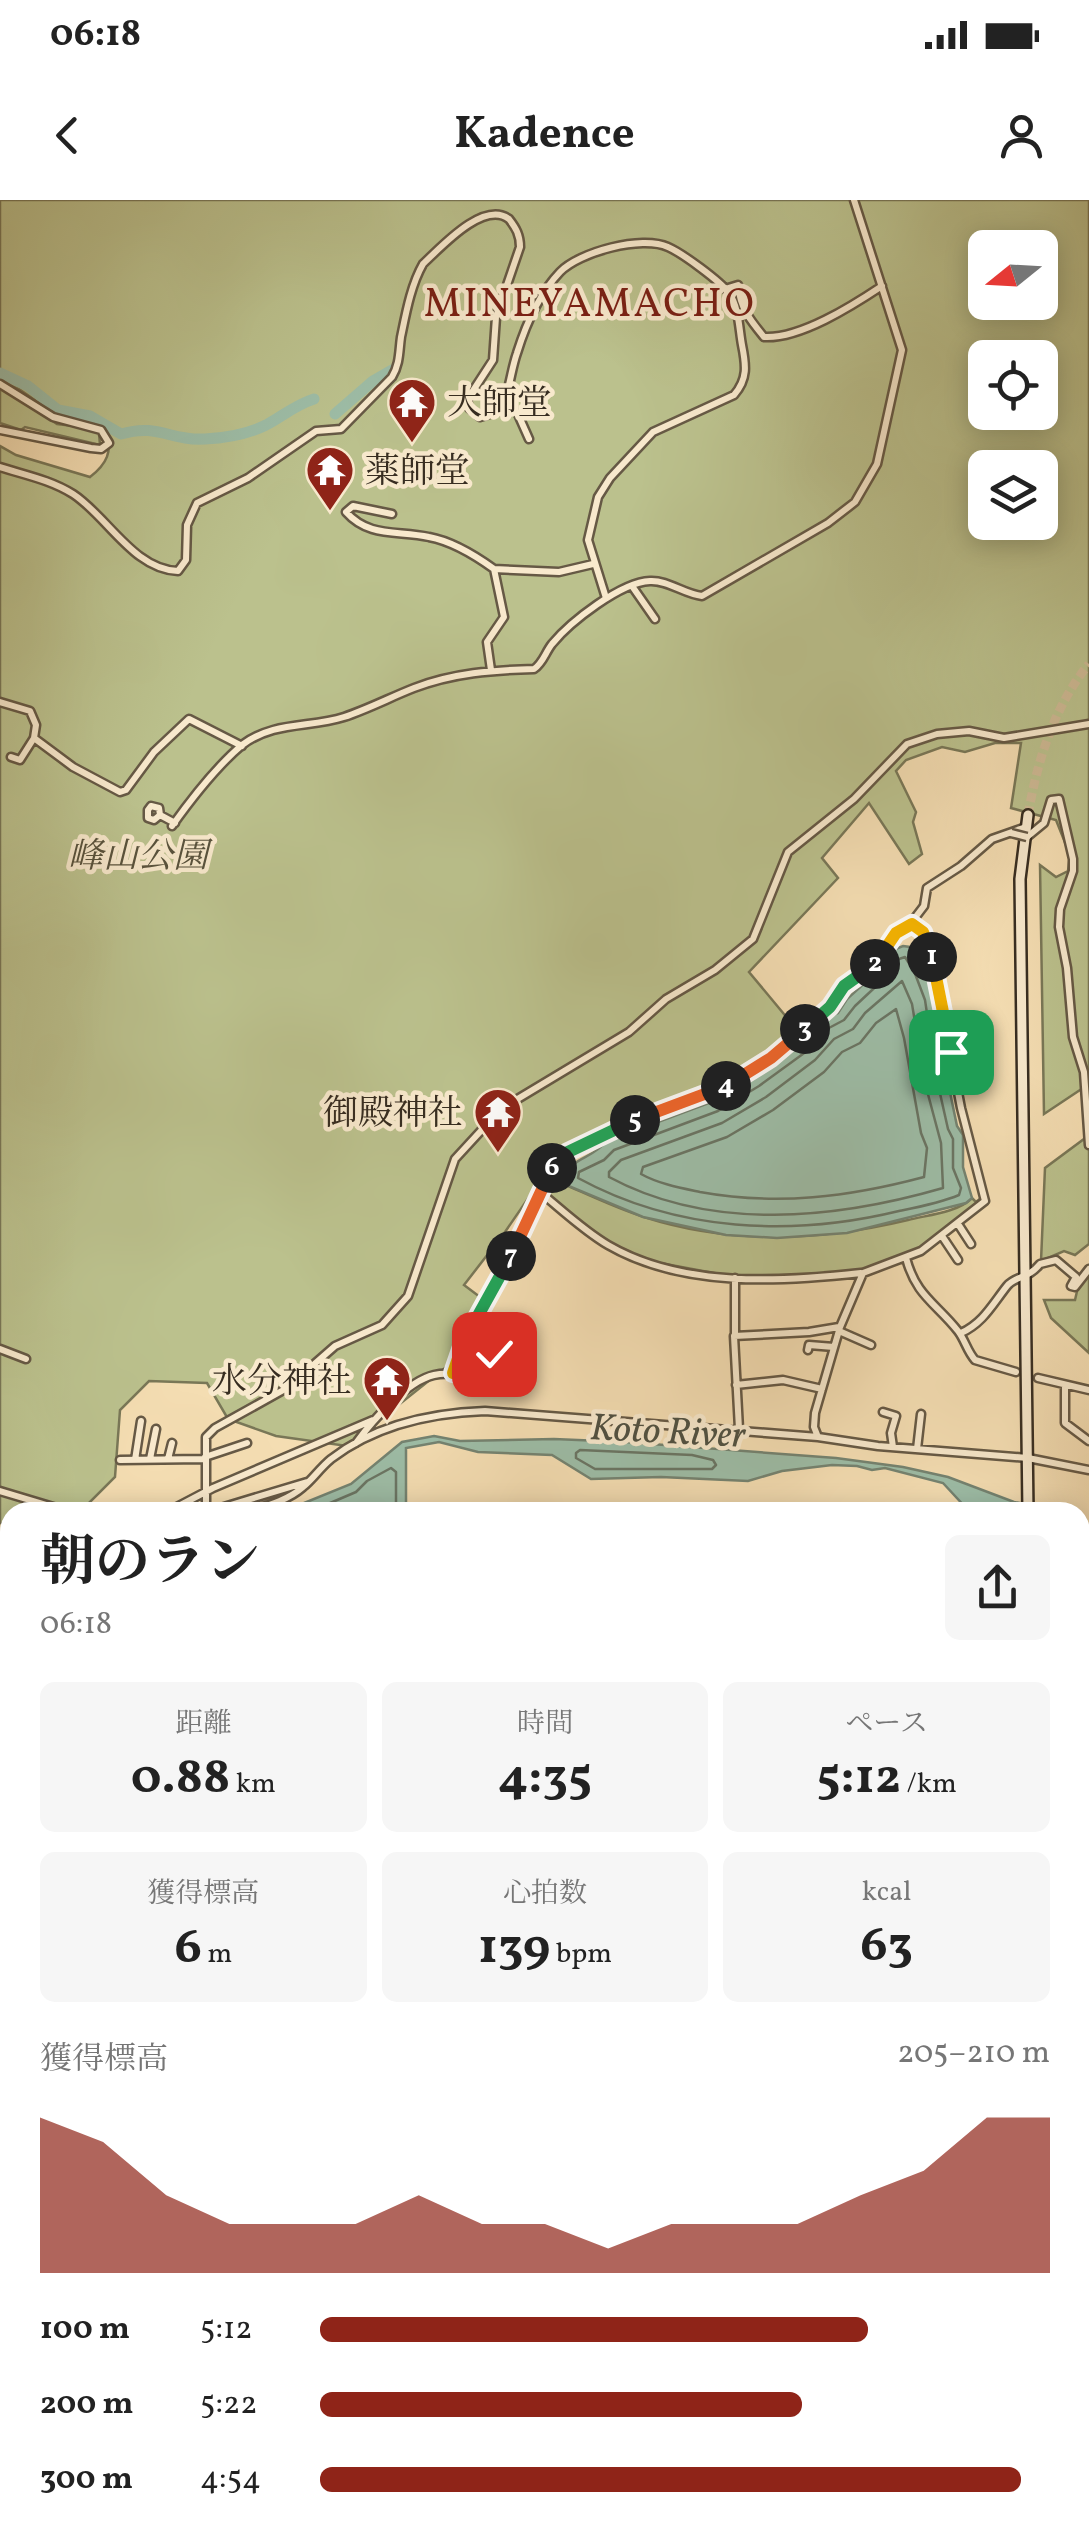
<!DOCTYPE html>
<html lang="ja">
<meta charset="utf-8">
<style>
:root{--surface:#fff;--page:#f6f6f6;--text:#222;--muted:#767676;--accent:#8f2418}
body{margin:0;font-family:Vollkorn,"Noto Serif JP",serif;background:var(--page);color:var(--text);height:100vh;display:flex;flex-direction:column;font-size:38px;white-space:nowrap}
*{box-sizing:border-box;margin:0}
p{font-size:32px;color:var(--muted)}
.icon{flex:none;width:55px;height:55px;fill:none;stroke:currentColor;stroke-width:2;stroke-linecap:round;stroke-linejoin:round}
.map{position:relative;flex:1;overflow:hidden}
.drawer{position:absolute;left:0px;top:1302px;width:1090px;height:1038px;display:flex;flex-direction:column;background:var(--surface);border-radius:30px 30px 0 0;box-shadow:0 5px 25px #0003}
.drawer>*{flex:none}
.needle{width:65px;rotate:252deg}
.fabs{position:absolute;left:968px;top:30px;display:grid;gap:20px}
.fabs a{display:grid;place-items:center;width:90px;height:90px;border-radius:15px;background:var(--surface);box-shadow:0 5px 25px #0003;font-size:50px}
.pin{position:absolute;display:grid;place-items:center;width:85px;height:85px;color:#fff;margin:-42px;border-radius:20px;box-shadow:0 5px 15px #0006}
.km{position:absolute;width:50px;height:50px;margin:-25px;border-radius:50%;background:#222;color:#fff;font-size:28px;line-height:50px;text-align:center}
.round{display:grid;place-items:center;flex:none;width:105px;height:105px;border-radius:15px;background:var(--page)}
.head{display:flex;align-items:center;justify-content:space-between;height:170px;padding:0 40px}
h1{font-size:55px;font-weight:700;line-height:75px}
.stats{display:grid;grid-template-columns:repeat(3,1fr);gap:15px;height:170px;padding:10px 40px}
.stats div{display:grid;align-content:center;border-radius:15px;background:var(--page);text-align:center}
.stats b{font-size:50px;font-weight:700}
.stats small{font-size:28px;font-weight:400}
.stats p{font-size:28px}
.chart{height:280px;padding:20px 40px}
.chart p{display:flex;justify-content:space-between}
.chart svg{width:100%;height:180px;margin-top:10px;fill:var(--accent);opacity:.7}
ul{padding:0 40px;list-style:none;font-size:32px}
li{display:grid;grid-template-columns:160px 120px 1fr;align-items:center;height:75px}
li i{height:25px;border-radius:12px;background:var(--accent)}
.status{display:flex;justify-content:space-between;align-items:center;height:70px;padding:0 50px;background:var(--surface);direction:ltr}
.status svg{height:28px;fill:currentColor}
header{display:flex;justify-content:space-between;align-items:center;height:130px;padding:0 40px;background:var(--surface);font-size:45px;font-weight:700}
.map>svg:first-child{display:block}
</style>
<div class="status"><b>06:18</b><svg viewBox="0 0 49 12"><path d="M0 12V9h3v3zM5 12V6h3v6zM10 12V3h3v9zM15 12V0h3v12zM26 1h20v11H26zM47 4h2v5h-2z"/></svg></div>
<header><svg class="icon" aria-label="back" viewBox="0 0 24 24"><path d="M15 5l-7 7 7 7"/></svg>Kadence<svg class="icon" aria-label="person" viewBox="0 0 24 24"><circle cx="12" cy="8" r="4"/><path d="M4 21q1-7 8-7t8 7"/></svg></header>
<div class="map">
<svg width="1089" height="2339" viewBox="0 0 1089 2339">
<rect width="100%" height="100%" fill="#f4ddb2"/>
<filter id="stains"><feTurbulence type="fractalNoise" baseFrequency=".002" numOctaves="4"/><feColorMatrix values="0 0 0 0 .2 0 0 0 0 .09 0 0 0 0 .02 0 0 0 .5 -.17"/></filter>
<radialGradient id="worn" r=".72"><stop offset=".6" stop-color="#630" stop-opacity="0"/><stop offset="1" stop-color="#630" stop-opacity=".3"/></radialGradient>
<!-- green -->
<path fill="#bbc18d" stroke="#797757" stroke-width="2.5" fill-rule="evenodd" d="M0,0H1089V884L1044,914L1040,665L1056,677L1068,671L1070,655L1056,620L1011,608L1021,543H995L965,552L942,547L906,560L896,571L916,612L913,622L922,654L909,664L869,603L822,658L838,678L749,772L798,831L760,862L716,889L632,921L549,968L505,1032L464,1085L488,1103L455,1160L347,1246L276,1236L228,1219L207,1183L149,1181L120,1210L115,1277L80,1312H10V1325L0,1323V246L16,255L90,277C107,264 113,251 106,231L58,216L19,189L0,181ZM985,48H1040V102H985ZM985,158H1040V212H985ZM985,268H1040V322H985Z
M0,185L57,224L91,228L99,233L100,245L25,227L21,230L0,223Z
M1084,939L1089,941V1044L1075,1055L1064,1051L1041,1061L1045,968Z
M559,982C587,994 615,1008 644,1017C731,1045 820,1041 908,1020C927,1015 957,1013 972,998L976,1002L981,998L983,1002L913,1053L859,1071L790,1078L719,1074L644,1060L594,1034L548,996V985Z
M1089,1072V1153L1051,1118L1044,1100H1075L1078,1087Z"/>
<!-- water -->
<path fill="#9dbda7" stroke="#748371" stroke-width="2.5" d="M903,746L910,747L924,766L934,797L947,878L957,926L963,935V967L972,998L966,1003L847,1033L777,1038L726,1035L643,1017L559,982C575,954 588,962 607,941L714,901L754,878L801,843L822,820L838,813L847,799L878,771L893,750Z
M434,1236L460,1241L554,1239L625,1242L836,1258L903,1267L948,1277L1014,1302L1071,1312H974L969,1311L943,1283L885,1268L872,1270L857,1266L832,1265L782,1271L748,1281L661,1277L591,1279L552,1255L478,1252L439,1242L406,1248V1312H282L351,1284L402,1242Z
M0,1351H10V1402L0,1401Z
M1080,2101L1089,2102V2147L1080,2145Z
M71,2330H220L193,2339H45Z"/>
<g fill="none" stroke-linecap="round" stroke-linejoin="round">
<!-- shore -->
<path stroke="#6a7564" stroke-width="2.5" d="M905,757L914,771L925,800L937,880L948,929L953,939V968L961,988L959,995C940,1003 919,1007 899,1011C792,1037 677,1032 578,978L579,972L604,960L614,950L718,911L759,886L807,851L827,829L844,820L855,806L886,777L899,759Z
M902,781L912,804L925,883L941,943L943,988C836,1019 711,1032 609,977V972L621,960L722,923L766,897L815,860L834,839L853,829L865,813Z
M896,809L904,838L921,933L927,948L924,977C849,997 777,1006 700,992C681,988 659,984 641,974L643,967L727,937L773,910L824,872L842,852L860,843L876,823Z
M580,1250L692,1255L713,1260L716,1265L712,1269H595L576,1258V1253Z
M309,1312L356,1292L367,1281L391,1268L396,1272V1312"/>
<!-- stream -->
<path stroke="#748371" stroke-width="2.5" d="M931,738L933,751
M832,798L841,785"/>
<!-- river -->
<path stroke="#9dbda7" stroke-width="11" d="M0,173L28,186L58,210L90,216L121,234C159,223 169,241 205,239C225,238 248,234 266,225C283,216 295,205 314,199
M335,214L373,181L392,170"/>
<!-- secondary-tunnel -->
<path stroke="#ceba95" stroke-width="9" stroke-dasharray="9 4.5" stroke-linecap="butt" d="M1028,615C1037,562 1054,506 1089,464"/>
<!-- street casing -->
<g stroke="#665945" stroke-width="11">
<path id="street" d="M725,89L738,85C740,108 750,120 764,137C800,139 852,106 882,86
M0,184L53,217L101,230L109,243L101,249L91,248L0,230
M502,206L517,212L529,239
M0,267C25,275 51,280 73,294C107,316 134,370 178,371L186,360L187,325L197,303L248,278L316,231L341,229L392,177C400,164 399,151 401,137C406,113 411,85 423,64C442,46 484,0 509,19C516,28 520,35 520,47L496,117L493,160L467,200L469,208L480,217L499,211C510,193 510,173 517,153C526,124 539,94 560,72C579,52 642,35 668,47C682,53 720,81 729,93C739,107 739,129 742,145C746,165 748,179 734,195L653,232L610,278L598,297L588,340L606,398
M392,314L353,306L346,312C369,338 398,330 429,337C451,341 476,356 494,369L504,417L487,442L491,470
M494,369L559,372L593,364
M632,386L655,419
M0,502L30,511L36,525L34,538L73,567L120,592L126,590L154,552L189,519L242,546
M11,557L20,560L34,538
M160,615L159,608L151,606L148,610V618L154,620L160,615L175,623
M172,626C192,598 216,567 242,545C274,521 309,528 344,517C368,509 391,497 414,488C453,473 493,470 534,469C543,463 545,453 552,444C570,422 621,382 650,381C668,380 684,394 702,396L828,323L855,302L877,264L902,150L854,0
M1027,637L1044,623L1051,600L1059,599L1073,659V671L1060,709L1059,727L1067,768L1073,837L1084,872L1089,945
M911,723L924,706L927,688L961,666L992,639L1026,627
M540,992C562,1010 584,1031 608,1045C682,1088 780,1082 861,1073
M958,1024L971,1044
M942,1036L958,1060
M906,1058C916,1096 936,1103 958,1131C965,1140 967,1151 975,1160L1016,1172
M735,1078V1136
M839,1131L871,1145
M961,1133C983,1123 992,1105 1007,1086C1015,1076 1028,1079 1040,1064L1056,1060L1076,1077L1071,1086L1075,1087L1089,1069
M0,1149L26,1159
M808,1150L809,1145L834,1147
M453,1173L467,1134L507,1065L559,959L579,946L664,908L710,892L752,871L830,807L844,786L865,774L896,733L911,723L923,732L932,757L961,908L985,1001L921,1051L863,1073L840,1127L815,1213L814,1227L818,1237
M458,1174L488,1160L513,1132L503,1118
M1038,1178L1089,1190
M736,1185L783,1180L822,1189
M1065,1185V1223L1089,1241
M883,1212L896,1216L891,1233L893,1247
M739,1229L734,1136L809,1132L839,1127
M356,1243C372,1221 407,1181 434,1175C448,1172 460,1175 473,1179
M917,1249L921,1214
M205,1257L247,1243
M150,1259L156,1229
M168,1259L172,1243
M120,1260L205,1259
M135,1260L141,1221
M0,1291L70,1312
M203,1308L214,1310L307,1282
M137,1312L171,1310L213,1288L373,1220
M200,1312L206,1304V1237L215,1228L287,1188L335,1146L382,1125L408,1096L455,959L501,909L629,832L666,799L715,770L753,739L788,652L854,599L907,544L937,534L969,531L1004,538L1089,524
M246,1312C266,1306 287,1301 303,1287C313,1279 320,1268 331,1259C375,1225 431,1213 485,1211L818,1237L878,1246L1028,1258L1089,1270
M0,1338L10,1339
M1080,1386L1086,1388L1082,1400
M1080,1404L1089,1406
M0,1447H10
M1080,1500L1089,1499
M1080,1558L1089,1557
M0,1612L10,1615
M3,1763L10,1701
M0,1814L10,1816
M1080,1821L1089,1820
M1,1878L6,1834
M1080,1922L1089,1921
M0,2009L10,2011
M0,2064L10,2035
M1084,2087L1089,2038
M0,2152L10,2153
M1080,2155L1089,2156
M0,2176L10,2177
M1083,2254L1081,2276L1087,2339
M551,2330L598,2335L599,2330
M18,2339L48,2330
M217,2339L243,2330"/>
</g>
<!-- secondary casing -->
<g stroke="#372d21" stroke-width="14">
<path id="secondary" d="M1028,1312L1020,679L1028,615
M0,1473L10,1474
M0,1523L10,1538
M1080,1607L1089,1611
M1080,1615L1089,1619
M0,1662L10,1663
M1080,2086L1089,2088
M1080,2211L1089,2281
M349,2330L350,2339"/>
</g>
<!-- street -->
<use href="#street" stroke="#f8e9cd" stroke-width="6"/>
<!-- secondary -->
<use href="#secondary" stroke="#f8e9cd" stroke-width="9"/>
<!-- rail -->
<path stroke="#372d21" stroke-width="2.5" stroke-dasharray="18 18" stroke-linecap="butt" d="M0,1890L10,1891
M969,2330L978,2339"/>
<!-- street-bridge casing -->
<g stroke="#665945" stroke-width="11" stroke-linecap="butt">
<path id="street-bridge" d="M1011,633L1027,637"/>
</g>
<!-- street-bridge -->
<use href="#street-bridge" stroke="#f8e9cd" stroke-width="6"/>
</g>
<g fill="none" stroke-linecap="round" stroke-linejoin="round">
<!-- split-1 casing -->
<g stroke="#fff" stroke-width="20">
<path id="split-1" d="M932,757L951,852"/>
</g>
<!-- split-2 casing -->
<g stroke="#fff" stroke-width="20">
<path id="split-2" d="M875,764L896,733L912,724L923,732L932,757"/>
</g>
<!-- split-3 casing -->
<g stroke="#fff" stroke-width="20">
<path id="split-3" d="M805,829L830,807L844,786L875,764"/>
</g>
<!-- split-4 casing -->
<g stroke="#fff" stroke-width="20">
<path id="split-4" d="M726,886L771,858L805,829"/>
</g>
<!-- split-5 casing -->
<g stroke="#fff" stroke-width="20">
<path id="split-5" d="M635,920L726,886"/>
</g>
<!-- split-6 casing -->
<g stroke="#fff" stroke-width="20">
<path id="split-6" d="M552,968L568,952L635,920"/>
</g>
<!-- split-7 casing -->
<g stroke="#fff" stroke-width="20">
<path id="split-7" d="M511,1056L552,968"/>
</g>
<!-- split-8 casing -->
<g stroke="#fff" stroke-width="20">
<path id="split-8" d="M464,1141L511,1056"/>
</g>
<!-- split-9 casing -->
<g stroke="#fff" stroke-width="20">
<path id="split-9" d="M464,1141L453,1173L488,1160L494,1154"/>
</g>
<!-- split-1 -->
<use href="#split-1" stroke="#f5b400" stroke-width="12"/>
<!-- split-2 -->
<use href="#split-2" stroke="#f5b400" stroke-width="12"/>
<!-- split-3 -->
<use href="#split-3" stroke="#22a559" stroke-width="12"/>
<!-- split-4 -->
<use href="#split-4" stroke="#f0652b" stroke-width="12"/>
<!-- split-5 -->
<use href="#split-5" stroke="#f0652b" stroke-width="12"/>
<!-- split-6 -->
<use href="#split-6" stroke="#22a559" stroke-width="12"/>
<!-- split-7 -->
<use href="#split-7" stroke="#f0652b" stroke-width="12"/>
<!-- split-8 -->
<use href="#split-8" stroke="#22a559" stroke-width="12"/>
<!-- split-9 -->
<use href="#split-9" stroke="#f5b400" stroke-width="12"/>
</g>
<!-- icons -->
<defs>
<g id="temple-pin" transform="scale(2.5)"><path d="M0 17L-7.5 6A9.5 9.5 0 1 1 7.5 6Z" fill="#8f2418" stroke="#f8e9cd"/><path d="M0-6L5-2H3V0L6.5 2.5H4V6H1.5V3h-3V6H-4V2.5H-6.5L-3 0V-2H-5Z" fill="#fff"/></g>
</defs>
<g fill-rule="evenodd">
<use href="#temple-pin" x="412" y="202"/>
<use href="#temple-pin" x="330" y="270"/>
<use href="#temple-pin" x="498" y="912"/>
<use href="#temple-pin" x="387" y="1180"/>
</g>
<g text-anchor="middle" stroke-width="9" stroke-linejoin="round" paint-order="stroke">
<!-- poi labels -->
<g font-size="35" fill="#372d21" stroke="#f8e9cd" text-anchor="start">
<text x="447" y="214">大師堂</text>
<text x="365" y="282">薬師堂</text>
<text x="463" y="924" text-anchor="end">御殿神社</text>
<text x="352" y="1192" text-anchor="end">水分神社</text>
</g>
<!-- park labels -->
<g font-size="35" font-style="italic" fill="#58523c" stroke="#f8e9cd">
<text x="138" y="667">峰山公園</text>
</g>
<!-- water labels -->
<g font-size="38" font-style="italic" fill="#505142" stroke="#f8e9cd">
<text transform="translate(668 1230) rotate(3)" y="13">Koto River</text>
</g>
<!-- quarter labels -->
<g font-size="40" letter-spacing="2.5" fill="#7a1f14" stroke="#f8e9cd">
<text x="590" y="116">MINEYAMACHO</text>
</g>
</g>
<rect width="100%" height="100%" filter="url(#stains)"/>
<rect width="100%" height="100%" fill="url(#worn)"/>
</svg>
<div class="fabs">
<a><svg class="needle" viewBox="-14 -14 28 28"><path d="M0-13l5 13h-10z" fill="#e53935"/><path d="M0 13l5-13h-10z" fill="#767676"/></svg></a>
<a><svg class="icon" aria-label="locate" viewBox="0 0 24 24"><circle cx="12" cy="12" r="6"/><path d="M12 2v4M12 18v4M2 12h4M18 12h4"/></svg></a>
<a><svg class="icon" aria-label="layers" viewBox="0 0 24 24"><path d="M12 4l9 5-9 5-9-5zM3 14l9 5 9-5"/></svg></a>
</div>
<div class="pin" style="left:951px;top:852px;background:#1e9e55"><svg class="icon" aria-label="arrive" viewBox="0 0 24 24"><path d="M6 21V4h12l-3 4 3 4H6"/></svg></div>
<div class="pin" style="left:494px;top:1154px;background:#d93025"><svg class="icon" aria-label="check" viewBox="0 0 24 24"><path d="M5 12l5 5 9-10"/></svg></div>
<b class="km" style="left:932px;top:757px">1</b>
<b class="km" style="left:875px;top:764px">2</b>
<b class="km" style="left:805px;top:829px">3</b>
<b class="km" style="left:726px;top:886px">4</b>
<b class="km" style="left:635px;top:920px">5</b>
<b class="km" style="left:552px;top:968px">6</b>
<b class="km" style="left:511px;top:1056px">7</b>
<section class="drawer">
<div class="head"><div><h1>朝のラン</h1><p>06:18</p></div><a class="round"><svg class="icon" aria-label="share" viewBox="0 0 24 24"><path d="M12 15V3M7 8l5-5 5 5M5 13v7h14v-7"/></svg></a></div>
<div class="stats">
<div><p>距離</p><b>0.88<small> km</small></b></div>
<div><p>時間</p><b>4:35</b></div>
<div><p>ペース</p><b>5:12<small> /km</small></b></div>
</div>
<div class="stats">
<div><p>獲得標高</p><b>6<small> m</small></b></div>
<div><p>心拍数</p><b>139<small> bpm</small></b></div>
<div><p>kcal</p><b>63</b></div>
</div>
<div class="chart"><p><span>獲得標高</span>205–210 m</p>
<svg viewBox="0 0 160 44" preserveAspectRatio="none"><path d="M0 44V6L10 12L20 25L30 32L40 32L50 32L60 25L70 32L80 32L90 38L100 32L110 32L120 32L130 25L140 19L150 6L160 6V44z"/></svg>
</div>
<ul>
<li><b>100 m</b>5:12<i style="width:75%"></i></li>
<li><b>200 m</b>5:22<i style="width:66%"></i></li>
<li><b>300 m</b>4:54<i style="width:96%"></i></li>
</ul>
</section>
</div>
